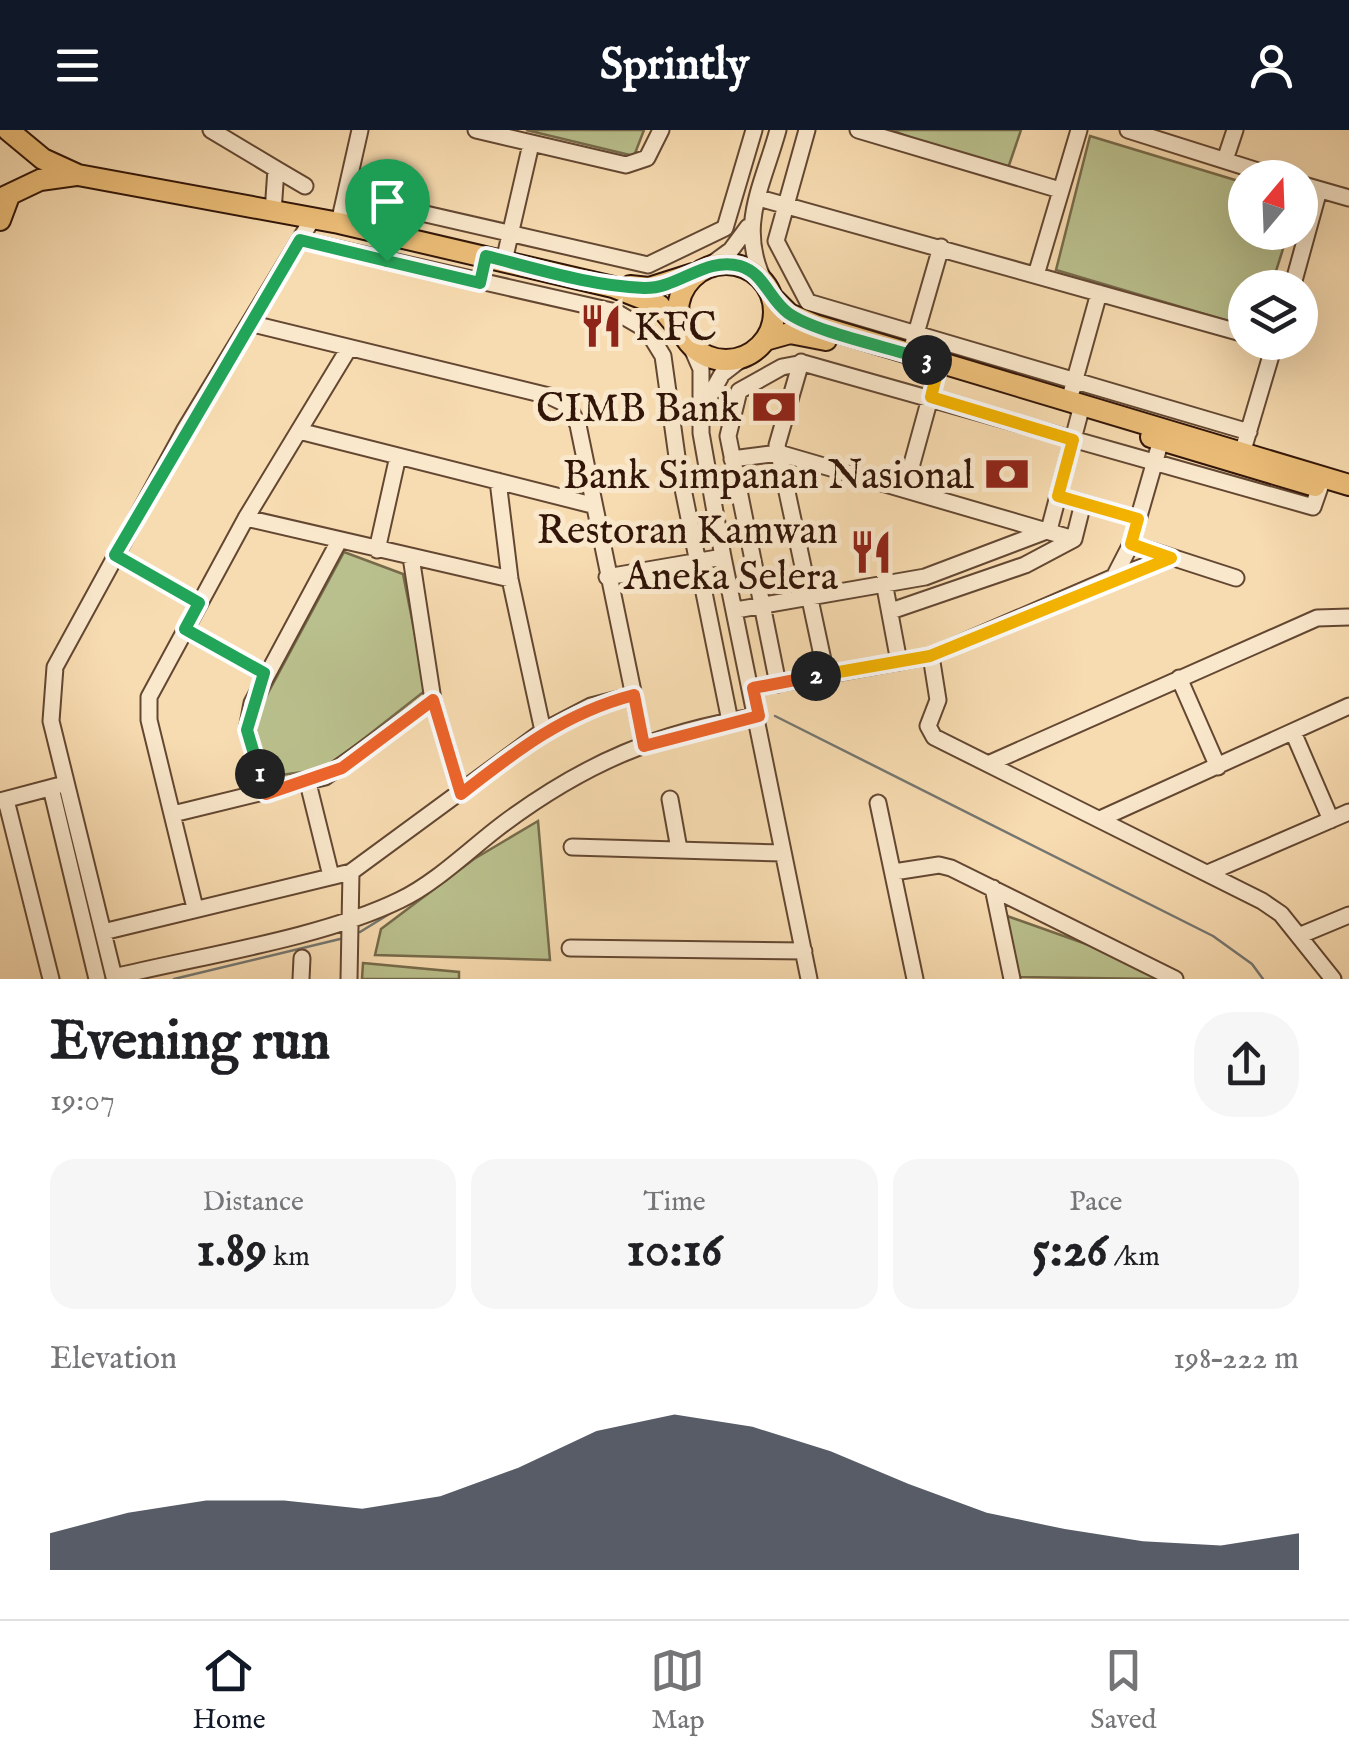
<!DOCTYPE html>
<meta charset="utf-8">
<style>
:root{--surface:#fff;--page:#f6f6f6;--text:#202124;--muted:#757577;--line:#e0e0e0;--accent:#111827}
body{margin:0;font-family:"IM FELL English",serif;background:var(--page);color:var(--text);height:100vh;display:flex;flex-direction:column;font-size:38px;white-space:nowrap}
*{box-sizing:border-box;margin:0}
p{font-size:32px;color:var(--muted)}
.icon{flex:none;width:55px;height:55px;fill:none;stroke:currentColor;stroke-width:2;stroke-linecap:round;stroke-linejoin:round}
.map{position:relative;height:849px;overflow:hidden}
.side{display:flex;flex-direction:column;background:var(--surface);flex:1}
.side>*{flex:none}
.needle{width:65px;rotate:19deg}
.fabs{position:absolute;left:1228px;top:30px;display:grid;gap:20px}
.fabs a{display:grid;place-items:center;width:90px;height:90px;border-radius:50%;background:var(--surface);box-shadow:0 10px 40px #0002;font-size:50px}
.pin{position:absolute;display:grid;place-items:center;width:85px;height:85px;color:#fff;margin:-102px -42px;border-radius:50% 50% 50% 0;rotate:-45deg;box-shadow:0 0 10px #0007}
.pin .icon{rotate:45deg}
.km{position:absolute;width:50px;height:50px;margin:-25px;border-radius:50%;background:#222;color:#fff;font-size:28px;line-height:50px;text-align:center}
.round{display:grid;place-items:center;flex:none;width:105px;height:105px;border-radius:40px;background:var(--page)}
.headline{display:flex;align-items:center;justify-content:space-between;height:170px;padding:0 50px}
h1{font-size:55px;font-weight:800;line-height:75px}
.figures{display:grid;grid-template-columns:repeat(3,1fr);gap:15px;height:170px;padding:10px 50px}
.figures div{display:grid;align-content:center;border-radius:25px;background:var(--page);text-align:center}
.figures b{font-size:50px;font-weight:800}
.figures small{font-size:28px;font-weight:400}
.figures p{font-size:28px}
.chart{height:280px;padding:20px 50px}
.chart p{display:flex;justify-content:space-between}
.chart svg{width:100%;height:180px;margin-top:10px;fill:var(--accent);opacity:.7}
header{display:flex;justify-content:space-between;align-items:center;height:130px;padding:0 50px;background:var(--accent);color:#fff;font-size:45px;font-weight:800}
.dock{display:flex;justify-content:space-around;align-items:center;height:140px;border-top:2px solid var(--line);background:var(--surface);font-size:28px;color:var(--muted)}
.dock a{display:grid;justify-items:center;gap:5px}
.dock .selected{color:var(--accent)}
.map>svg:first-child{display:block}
</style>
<header><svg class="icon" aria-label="menu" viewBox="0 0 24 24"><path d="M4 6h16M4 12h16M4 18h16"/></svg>Sprintly<svg class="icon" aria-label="person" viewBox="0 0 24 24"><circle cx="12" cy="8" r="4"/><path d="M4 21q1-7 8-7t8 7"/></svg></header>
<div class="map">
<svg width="1349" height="849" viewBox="0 0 1349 849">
<rect width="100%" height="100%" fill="#f8dcb1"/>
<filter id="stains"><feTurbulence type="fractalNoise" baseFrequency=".002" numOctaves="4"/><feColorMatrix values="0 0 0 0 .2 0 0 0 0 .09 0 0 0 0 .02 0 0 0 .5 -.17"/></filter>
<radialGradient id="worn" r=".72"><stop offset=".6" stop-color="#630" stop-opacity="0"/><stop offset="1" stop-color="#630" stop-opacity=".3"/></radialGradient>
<!-- green -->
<path fill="#bac18e" stroke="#766b4b" stroke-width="2.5" d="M526,0H644L634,26Z
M891,0H1021L1006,44Z
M1090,6L1245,53V102L1288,103L1271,157L1245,158V196L1056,140Z
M344,422L403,444L426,560L325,639L266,647L254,589Z
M538,691L550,830L375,825L381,799L474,729Z
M1007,786L1120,826L1158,849L1018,847Z
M363,833L459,842V849H362Z"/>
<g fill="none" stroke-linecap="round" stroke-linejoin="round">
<!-- stream -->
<path stroke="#757772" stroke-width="2.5" d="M775,586L1213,806L1252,834L1263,849
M650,621L719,601
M487,716L541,676
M360,802L399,778
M174,849L340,809"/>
<!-- minor casing -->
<g stroke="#634732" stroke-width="19">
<path id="minor" d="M211,0L276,39L273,82
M476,0L626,35L647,28L661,0
M807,0L776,111L808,172L1249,302
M858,0L1060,60
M1128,0L1280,48
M1225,30L1235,0
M276,39L305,56
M1300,54L1349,68
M347,66L648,135L725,98L754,0
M759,68L1245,204
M313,88L184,301L55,537L51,591L114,847C200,826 322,808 400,770C436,753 471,718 503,694C585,633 658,602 759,586
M339,93L360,0
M300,110L616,182L647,200L663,226L678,334L730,591
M504,131L531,14
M709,136L731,120L748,97
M1036,145L1079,0
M766,155C736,98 762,58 778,0
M1292,158L1319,60
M249,193L549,266L568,275L578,295L644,615
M690,214L701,239V303L723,427L809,849
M913,214L941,117
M801,232L777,315L826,544
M1072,260L1099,163
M704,276L722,244L744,227
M299,301L592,375
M732,329L779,323L1074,409
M1250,331L1243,320L1275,212
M498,351L510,449L543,601
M905,359L938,239L928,230
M1076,371L1138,389
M246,388L510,449
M1049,400L1081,279L1072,274
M1131,414L1236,448
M377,420L398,326
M115,425L199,473
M411,427L433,570L461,664
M607,447L723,427
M1114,447L1171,427
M884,452L899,532
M736,480L925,447L1049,400
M891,481L1025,435L1074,409L1083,373
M185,499L264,543
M931,526L938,570L928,596L934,607L1262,771L1281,784L1333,849
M1179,548L1218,637
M778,554L728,306L739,261L782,237L803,233L1313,377L1320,357
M753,558L931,526L1114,447L1131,414L1161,310L1168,303
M1293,602L1331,690
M988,634L1317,488L1349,487
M308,653L331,746
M51,658L97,849
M266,664L247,600L252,573L339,411
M670,669L679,719
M6,670L51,849
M0,671L57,656
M878,673L915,849
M173,684L325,647L433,570
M1100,689L1349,576
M572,717L783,723
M894,742L939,735L951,738L1175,849
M1208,743L1349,682
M993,758L1012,849
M195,778L149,590V567L246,388L349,218
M103,802L351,742L543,601L591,576L634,565
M1301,805L1349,785
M570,818L804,821
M301,849L302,828
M349,849L351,742"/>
</g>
<!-- major casing -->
<g stroke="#311508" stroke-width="24">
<path id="major" d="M8,0L43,29L78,45L339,93L613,157L659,175L683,204
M0,69L40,50L76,45
M0,90L9,66
M678 182a48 48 0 1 1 96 0a48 48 0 1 1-96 0Z
M630,156L649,158L693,144
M772,167L789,184L815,195L1349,355
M765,210L790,203L826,210
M1151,307L1315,356"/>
</g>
<!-- minor -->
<use href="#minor" stroke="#fae8cc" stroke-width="15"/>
<!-- major -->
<use href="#major" stroke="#ecbe78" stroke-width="20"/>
</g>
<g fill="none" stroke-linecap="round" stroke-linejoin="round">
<!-- split-1 casing -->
<g stroke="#fff" stroke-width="20">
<path id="split-1" d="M260,644L247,600L264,543L185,499L199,473L115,425L300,110L387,131"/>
</g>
<!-- split-2 casing -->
<g stroke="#fff" stroke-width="20">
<path id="split-2" d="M260,644L266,664L342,638L433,570L461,664C517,620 565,583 634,565L644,616L759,586L753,558L816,546"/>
</g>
<!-- split-3 casing -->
<g stroke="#fff" stroke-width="20">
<path id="split-3" d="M816,546L930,526L1171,428L1131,414L1138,389L1058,366L1073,310L931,267L938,239L927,230"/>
</g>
<!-- split-4 casing -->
<g stroke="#fff" stroke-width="20">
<path id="split-4" d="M387,131L480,153L486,126C538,139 591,156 644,158C678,159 706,126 740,136C764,143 769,169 788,183C814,202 892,218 927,230"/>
</g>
<!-- split-1 -->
<use href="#split-1" stroke="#22a559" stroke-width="12"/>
<!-- split-2 -->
<use href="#split-2" stroke="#f0652b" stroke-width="12"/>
<!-- split-3 -->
<use href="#split-3" stroke="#f5b400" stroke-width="12"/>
<!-- split-4 -->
<use href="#split-4" stroke="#22a559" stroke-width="12"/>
</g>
<!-- icons -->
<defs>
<g id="restaurant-bare" transform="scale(3.45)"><path d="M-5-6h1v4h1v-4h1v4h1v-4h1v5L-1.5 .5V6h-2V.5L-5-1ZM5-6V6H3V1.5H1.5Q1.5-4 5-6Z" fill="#8f2418" stroke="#fae8cc" stroke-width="2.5" paint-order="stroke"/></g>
<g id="bank-bare" transform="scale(3.45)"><path d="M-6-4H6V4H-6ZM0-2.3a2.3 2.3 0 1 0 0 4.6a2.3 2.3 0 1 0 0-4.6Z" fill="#8f2418" stroke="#fae8cc" stroke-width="2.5" paint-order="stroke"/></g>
</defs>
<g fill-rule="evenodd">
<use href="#restaurant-bare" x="601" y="196"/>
<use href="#bank-bare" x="774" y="277"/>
<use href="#bank-bare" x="1007" y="344"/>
<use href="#restaurant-bare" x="871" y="422"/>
</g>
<g text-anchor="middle" stroke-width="10" stroke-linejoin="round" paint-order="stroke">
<!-- poi labels -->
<g font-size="40" fill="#311508" stroke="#fae8cc" text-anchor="end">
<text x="634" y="210" text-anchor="start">KFC</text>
<text x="741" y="291">CIMB Bank</text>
<text x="974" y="358">Bank Simpanan Nasional</text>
<text x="838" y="413">Restoran Kamwan<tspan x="838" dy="46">Aneka Selera</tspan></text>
</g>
</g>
<rect width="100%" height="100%" filter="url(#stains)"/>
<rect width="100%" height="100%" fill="url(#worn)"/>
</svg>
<div class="fabs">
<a><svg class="needle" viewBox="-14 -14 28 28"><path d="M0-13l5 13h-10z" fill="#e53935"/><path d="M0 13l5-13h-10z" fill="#757577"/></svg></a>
<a><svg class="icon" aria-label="layers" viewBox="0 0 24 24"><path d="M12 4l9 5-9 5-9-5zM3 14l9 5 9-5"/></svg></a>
</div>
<div class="pin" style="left:387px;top:131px;background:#1e9e55"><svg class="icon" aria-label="arrive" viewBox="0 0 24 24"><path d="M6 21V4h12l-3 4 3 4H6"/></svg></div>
<b class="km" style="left:260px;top:644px">1</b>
<b class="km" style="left:816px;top:546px">2</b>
<b class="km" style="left:927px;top:230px">3</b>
</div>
<section class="side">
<div class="headline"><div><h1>Evening run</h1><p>19:07</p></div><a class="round"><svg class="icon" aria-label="share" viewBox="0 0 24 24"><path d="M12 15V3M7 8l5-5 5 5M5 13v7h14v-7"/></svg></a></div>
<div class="figures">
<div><p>Distance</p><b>1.89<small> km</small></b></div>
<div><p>Time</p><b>10:16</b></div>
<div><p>Pace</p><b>5:26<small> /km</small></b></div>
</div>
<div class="chart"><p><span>Elevation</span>198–222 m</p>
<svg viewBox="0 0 160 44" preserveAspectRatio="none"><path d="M0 44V35L10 30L20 27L30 27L40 29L50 26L60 19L70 10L80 6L90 9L100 15L110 23L120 30L130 34L140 37L150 38L160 35V44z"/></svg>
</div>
</section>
<nav class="dock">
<a class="selected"><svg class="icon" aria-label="home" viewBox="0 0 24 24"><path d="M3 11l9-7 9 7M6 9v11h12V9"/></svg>Home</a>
<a><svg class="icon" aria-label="map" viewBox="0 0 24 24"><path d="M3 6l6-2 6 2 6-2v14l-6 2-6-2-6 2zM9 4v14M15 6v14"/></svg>Map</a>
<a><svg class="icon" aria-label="saved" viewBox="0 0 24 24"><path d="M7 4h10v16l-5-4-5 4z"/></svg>Saved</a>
</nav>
